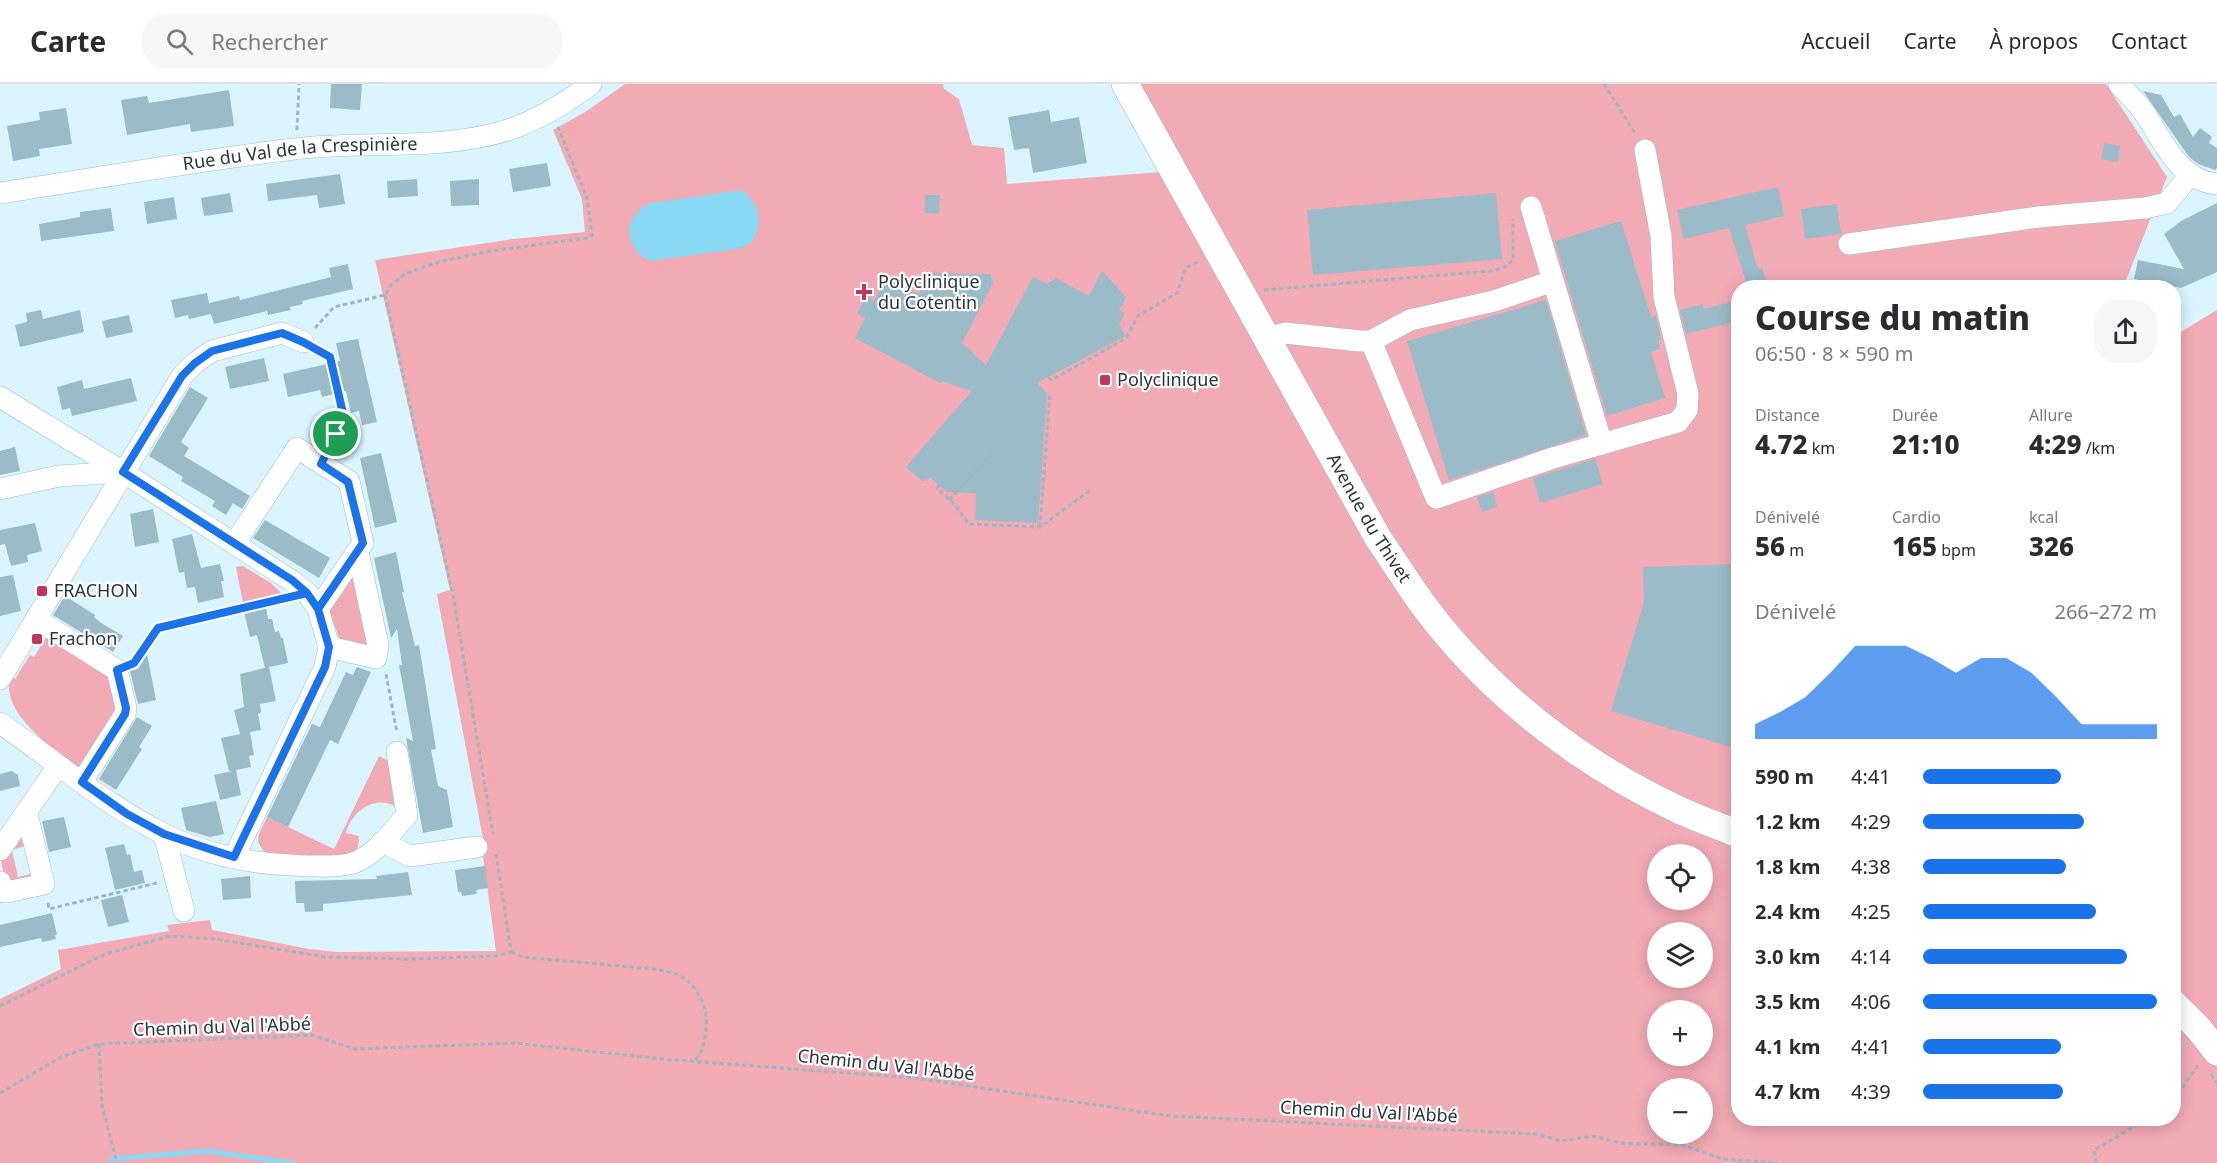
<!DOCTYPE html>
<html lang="fr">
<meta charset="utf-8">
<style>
:root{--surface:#fff;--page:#f7f7f7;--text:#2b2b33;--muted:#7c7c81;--line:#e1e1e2;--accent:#1a73e8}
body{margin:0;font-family:"Noto Sans",sans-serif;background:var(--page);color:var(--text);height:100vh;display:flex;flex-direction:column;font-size:22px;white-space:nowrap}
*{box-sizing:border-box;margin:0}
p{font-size:20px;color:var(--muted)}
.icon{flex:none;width:33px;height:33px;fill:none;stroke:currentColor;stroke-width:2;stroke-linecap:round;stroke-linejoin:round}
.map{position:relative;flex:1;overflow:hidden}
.details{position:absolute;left:1731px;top:196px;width:450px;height:846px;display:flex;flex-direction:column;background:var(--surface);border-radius:24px;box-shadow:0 3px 15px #0003}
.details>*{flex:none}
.buttons{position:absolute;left:1647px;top:760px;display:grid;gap:12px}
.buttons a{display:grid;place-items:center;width:66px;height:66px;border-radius:50%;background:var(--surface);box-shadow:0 3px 15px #0003;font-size:30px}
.pin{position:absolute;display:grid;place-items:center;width:51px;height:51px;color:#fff;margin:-26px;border:3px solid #fff;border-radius:50%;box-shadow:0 2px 6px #0007}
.round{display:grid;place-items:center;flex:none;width:63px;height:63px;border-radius:24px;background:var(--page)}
.overview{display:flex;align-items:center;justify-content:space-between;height:102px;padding:0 24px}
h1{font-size:33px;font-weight:800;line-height:45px}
.stats{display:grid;grid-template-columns:repeat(3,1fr);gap:9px;height:102px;padding:6px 24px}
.stats div{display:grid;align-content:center}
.stats b{font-size:26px;font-weight:800}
.stats small{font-size:16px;font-weight:400}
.stats p{font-size:16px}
.chart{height:168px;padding:12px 24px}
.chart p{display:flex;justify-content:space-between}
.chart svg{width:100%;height:108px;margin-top:6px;fill:var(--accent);opacity:.7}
ul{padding:0 24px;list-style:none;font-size:20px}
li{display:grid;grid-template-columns:96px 72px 1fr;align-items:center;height:45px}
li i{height:15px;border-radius:8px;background:var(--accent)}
header{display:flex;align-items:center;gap:36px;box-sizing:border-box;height:84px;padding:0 30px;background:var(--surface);border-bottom:2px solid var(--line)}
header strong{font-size:28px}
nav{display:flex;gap:33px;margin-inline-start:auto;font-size:21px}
.search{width:420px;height:54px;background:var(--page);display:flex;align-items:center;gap:15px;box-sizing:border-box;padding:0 21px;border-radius:24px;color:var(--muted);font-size:22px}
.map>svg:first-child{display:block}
</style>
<header>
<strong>Carte</strong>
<div class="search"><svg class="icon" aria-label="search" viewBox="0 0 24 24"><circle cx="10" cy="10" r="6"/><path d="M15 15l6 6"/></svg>Rechercher</div>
<nav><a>Accueil</a><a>Carte</a><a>À propos</a><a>Contact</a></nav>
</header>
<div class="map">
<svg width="2217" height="1079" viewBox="0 0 2217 1079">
<rect width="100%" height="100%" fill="#daf5ff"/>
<!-- green -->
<path fill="#f2aab5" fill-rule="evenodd" d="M625,0H943L944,5L959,15L972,61L1004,64L1007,100L1174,87L1125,0H2106L2167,93L2123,204H1738V1035H2174V252L2217,226V1079H0V915L61,885L58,866L169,847L167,841L210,836L212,846L309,865L336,868L496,867L483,772L486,770L484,760L437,510L450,506L375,176L513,155L585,148L582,115L553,46L587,27ZM1658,771H1702V816H1658ZM1658,849H1702V894H1658ZM1658,927H1702V972H1658ZM1658,1005H1702V1050H1658Z
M243,482L271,499L282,510L243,519L236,483Z
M352,486L369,557L365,561L341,559L328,524Z
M49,549L107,587L120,620L82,686C56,666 0,632 10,592L15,595L30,571L34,573Z
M379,672L391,678L396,723C375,710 351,728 346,749L359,752L358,763L354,769L332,773L269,772C252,756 258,753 267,733L334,765Z
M18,755H21L25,762L12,766L18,793L31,790V793L12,799L4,794L1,775Z"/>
<!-- water -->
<path fill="#89d9f5" d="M742,106C761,121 764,141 750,160L737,165L649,177C623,162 622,132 650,119Z"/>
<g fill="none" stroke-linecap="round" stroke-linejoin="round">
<!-- stream -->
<path stroke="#89d9f5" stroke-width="5" d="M111,1075L207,1067L292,1079"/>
</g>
<!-- building -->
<path fill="#9abbc7" d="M331,0H362L360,26L330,24Z
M229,6L234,42L191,48L190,40L127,51L121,16L147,12L149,19Z
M2143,7L2161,11L2174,33L2180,30L2193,53L2200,44L2212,53L2209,59L2217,64V84L2215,86L2198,80L2189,73Z
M66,24L72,60L39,65L40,72L13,77L7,42L40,36L39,28Z
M1049,26L1051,38L1079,33L1087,79L1033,89L1029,64L1014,66L1008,33Z
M2104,59L2120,62L2118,78L2101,75Z
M547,79L551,102L513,108L509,85Z
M340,90L345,120L319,124L317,111L268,117L266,100Z
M417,95L418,112L388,114L387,97Z
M479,95V121L451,122L450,97Z
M1778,103L1784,132L1745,141L1758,185L1762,184L1769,204H1748L1729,144L1684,155L1677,126Z
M230,109L233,128L204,132L201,114Z
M1496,109L1502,175L1313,191L1307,126Z
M925,111H940L939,130L925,129Z
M174,113L177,135L147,140L144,118Z
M2217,119V188L2181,204L2134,195L2138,176L2184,185L2164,150L2181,137Z
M1837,120L1841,150L1805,155L1801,125Z
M111,124L114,147L41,157L39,140L80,133V128Z
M1621,137L1651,233L1656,232L1661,255L1658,256L1660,265L1651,268L1665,314L1607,332L1555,157Z
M348,180L353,205L302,217L303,220L290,223L291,226L268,231L267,227L214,240L211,230L189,235L188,231L175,234L171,216L207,209L209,219L239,212L240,216L331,193L329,184Z
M1102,187L1126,213L1119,227L1125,229L1119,240L1125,252L1037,299L1047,309L1038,439L975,436L976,409L947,408L931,394L922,397L906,383L972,307L941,297L940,299L855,254L865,234L857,230L866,212L874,217L887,193L919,210L924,189L991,190L993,199L962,259L986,281L1033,193L1047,200L1056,194L1089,212Z
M1546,216L1586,351L1449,396L1407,257Z
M1738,216V237L1686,250L1680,226L1703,220L1704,225Z
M41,226L43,235L80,226L84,248L20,263L15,241L27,238L26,229Z
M129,231L133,248L106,254L102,237Z
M358,255L377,338L362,341L359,327L351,329L346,307L322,313L320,306L288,313L283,290L340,277L336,259Z
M264,274L269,297L230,305L225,283Z
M131,294L137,317L72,332L70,324L62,326L57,303L82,296L84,305Z
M190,303L208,314L181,358L189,364L184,372L250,412L242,425L233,419L226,431L212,422L215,417L181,397L183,393L149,372Z
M15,363L20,387L0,391V367Z
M381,369L397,438L375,444L360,374Z
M1595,375L1603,400L1540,419L1533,394Z
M1493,408L1497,423L1482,428L1477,413Z
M153,425L159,458L135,463L130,430Z
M265,436L330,474L319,494L253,454Z
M35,439L42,467L27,471L28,478L11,482L5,460L0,461V446Z
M192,450L201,484L220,480L224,497H221L224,513L198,519L195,503L187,504L184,488L179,489L172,455Z
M396,468L404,508H402L415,562L419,561L436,665L431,666L438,702L447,706L453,743L423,749L406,654L413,657L399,581H402L397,545L391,554L374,474Z
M1738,480V665L1611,627L1644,518L1643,483Z
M13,491L21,527L0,532V493Z
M65,512L95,531L94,533L101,539L123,552L113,568L53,531Z
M266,524L268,535H272L275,548L279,547L281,554H283L288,579L265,584L257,551L250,553L244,528Z
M147,570L156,616L138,620L130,587L138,585Z
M269,583L276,617L260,620L261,628L258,630L261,646L240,650L234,626L244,623L240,590Z
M357,583L371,588L338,660L330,656L288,743L267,733L312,640L320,643L346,588L353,591Z
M137,633L152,642L139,663L142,665L116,706L99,695Z
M250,648L254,671L249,672L251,683L236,686L241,711L220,716L214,691L233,687H229L221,654Z
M12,687L18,691L20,702L0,707V690Z
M216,717L224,750L210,753L186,746L181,724Z
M64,733L71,763L49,768L42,737Z
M124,760L127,771L130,770L134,788L142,786L145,799L115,806L105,764Z
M485,782L488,804L476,806L477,810L462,812L461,808H458L455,786Z
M408,788L412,811L323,820V827L305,828L304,819H296L295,797L377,795L376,792Z
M250,792L251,814L223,816L221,795Z
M122,811L129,838L108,843L101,816Z
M52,829L57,851H55L56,855L42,858L41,854L0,863V841Z"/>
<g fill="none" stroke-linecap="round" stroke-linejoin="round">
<!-- minor casing -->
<g stroke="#9cbdc9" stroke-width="22">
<g id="minor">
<path d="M2119,0C2126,8 2134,16 2141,24C2162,53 2176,96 2217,100"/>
<path id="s1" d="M0,109C98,94 195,77 294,65C365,56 442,68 511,45C539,35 567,18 591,0"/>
<path d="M1531,123L1602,360"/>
<path d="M1849,160L2039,133L2145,124L2167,119L2190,91"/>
<path d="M1268,254L1285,249L1360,257H1371L1410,236L1494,217L1553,197"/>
<path d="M1371,257L1436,414L1553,374L1678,338L1687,326L1688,310L1664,213L1661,152L1645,66"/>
<path d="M0,313L123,388L292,497L307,509L318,525L329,563L325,583L234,773"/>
<path d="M0,405L59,392L123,388"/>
<path d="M235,459L297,364L349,397L363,459L318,525"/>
<path d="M36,535L117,586L126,624L125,630L82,698"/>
<path d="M329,563L376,574L378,561L358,468"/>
<path d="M0,595L182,292L195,279L212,267L282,249L303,258"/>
<path d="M0,639C54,676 104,720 162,749C200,769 247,779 290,781C307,782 336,784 353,779C376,771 391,748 407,731L397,668"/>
<path d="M164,750L184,827"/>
<path d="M382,758L410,772L477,763"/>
<path d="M0,766L58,682"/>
<path d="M0,798L4,808H7L44,800L27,730"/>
</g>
</g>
<!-- major casing -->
<g stroke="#9cbdc9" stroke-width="28">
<g id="major">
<path id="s2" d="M1125,0L1378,454C1393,476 1408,500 1424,522C1488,608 1578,678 1675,724C1695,734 1717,741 1738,750"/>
<path d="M2174,920L2199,945L2217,968"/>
</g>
</g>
<!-- path -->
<path stroke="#a0b6bf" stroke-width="3" stroke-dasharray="4.5 3" stroke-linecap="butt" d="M1604,0L1636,51
M297,46L299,0
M1264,206L1491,187L1505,183L1513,176V135
M385,211L453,511L493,750
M315,244L334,223L385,211L392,200L405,190L438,178L490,167L588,154L592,151L587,114L558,43
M319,267L330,273L347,347L336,350L330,362
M1048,294L1052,296L1126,254L1138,232L1177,209L1186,184L1199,177
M939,401L937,404L954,420L969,440L1040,443L1092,405
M949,416L993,369
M1040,443L1050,308
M135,577L157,545L284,514
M386,590L397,649
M48,819L49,825L157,799
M511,868L522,873L654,885C665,887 679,889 688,897C695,903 703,917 705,925C708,939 706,970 693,977
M0,922L105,870L170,852L216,855L325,873L408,875L497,872L511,868L496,769
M99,960L102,1022L117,1079
M2211,990L2217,999
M0,1009L61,973L99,960L312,951L355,965L515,959L662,975L915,994L1170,1032L1536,1050L1561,1057L1593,1052L1621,1059L1683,1061L1722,1075L1778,1079
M2174,1016L2198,981
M2096,1079L2094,1066L2147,1035"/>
<!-- minor -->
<use href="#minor" stroke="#fff" stroke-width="21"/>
<!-- major -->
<use href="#major" stroke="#fff" stroke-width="27"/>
</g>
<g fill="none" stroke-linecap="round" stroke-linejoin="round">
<!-- route casing -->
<g stroke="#fff" stroke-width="12">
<path id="route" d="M336,350L321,380L348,398L363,459L318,525L307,509L158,544L134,579L117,586L126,624L125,630L82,698L127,730L164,750L234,773L325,583L329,563L318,525L307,509L292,496L123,388L182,292L195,279L212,267L282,249L303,258L330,273L347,347L336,350"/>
</g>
<!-- route -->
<use href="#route" stroke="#1a73e8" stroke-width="8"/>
</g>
<!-- markers -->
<g fill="#c4355d" stroke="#fff" stroke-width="2">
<path d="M861 199h6v6h6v6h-6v6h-6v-6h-6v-6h6z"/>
<rect x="1099" y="290" width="12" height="12" rx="3"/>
<rect x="36" y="501" width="12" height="12" rx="3"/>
<rect x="31" y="549" width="12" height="12" rx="3"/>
</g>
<g text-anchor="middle" stroke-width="4.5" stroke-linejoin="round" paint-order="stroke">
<!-- street labels -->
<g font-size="18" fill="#29373c" stroke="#fff">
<text dy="6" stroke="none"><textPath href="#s1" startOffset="303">Rue du Val de la Crespinière</textPath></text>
<text dy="6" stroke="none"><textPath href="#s2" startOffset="498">Avenue du Thivet</textPath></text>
<text transform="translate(222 943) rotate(-2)" y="6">Chemin du Val l'Abbé</text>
<text transform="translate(886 981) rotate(6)" y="6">Chemin du Val l'Abbé</text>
<text transform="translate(1369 1028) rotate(3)" y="6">Chemin du Val l'Abbé</text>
</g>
<!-- poi labels -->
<g font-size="18" fill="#29373c" stroke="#fff" text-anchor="start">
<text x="878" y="204">Polyclinique<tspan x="878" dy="21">du Cotentin</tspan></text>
<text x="1117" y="302">Polyclinique</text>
<text x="54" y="513">FRACHON</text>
<text x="49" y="561">Frachon</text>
</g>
</g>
</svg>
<div class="buttons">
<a><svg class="icon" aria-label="locate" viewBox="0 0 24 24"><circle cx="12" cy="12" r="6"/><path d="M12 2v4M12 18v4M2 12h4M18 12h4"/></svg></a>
<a><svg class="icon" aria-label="layers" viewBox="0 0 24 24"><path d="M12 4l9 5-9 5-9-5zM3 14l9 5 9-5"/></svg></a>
<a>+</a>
<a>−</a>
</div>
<div class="pin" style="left:336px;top:350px;background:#1e9e55"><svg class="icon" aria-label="arrive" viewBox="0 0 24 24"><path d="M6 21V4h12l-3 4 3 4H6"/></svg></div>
<section class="details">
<div class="overview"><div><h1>Course du matin</h1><p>06:50 · 8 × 590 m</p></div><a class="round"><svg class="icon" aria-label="share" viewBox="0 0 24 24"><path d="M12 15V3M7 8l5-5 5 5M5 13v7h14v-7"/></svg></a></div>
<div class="stats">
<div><p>Distance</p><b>4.72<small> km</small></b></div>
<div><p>Durée</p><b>21:10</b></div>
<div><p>Allure</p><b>4:29<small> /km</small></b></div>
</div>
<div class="stats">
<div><p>Dénivelé</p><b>56<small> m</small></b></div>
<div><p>Cardio</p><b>165<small> bpm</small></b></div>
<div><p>kcal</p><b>326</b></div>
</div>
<div class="chart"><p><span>Dénivelé</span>266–272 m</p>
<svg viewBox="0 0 160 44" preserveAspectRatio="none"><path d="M0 44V38L10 33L20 27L30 17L40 6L50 6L60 6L70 11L80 17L90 11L100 11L110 17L120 27L130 38L140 38L150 38L160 38V44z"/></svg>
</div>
<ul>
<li><b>590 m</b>4:41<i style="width:59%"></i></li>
<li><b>1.2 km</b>4:29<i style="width:69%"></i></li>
<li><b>1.8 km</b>4:38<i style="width:61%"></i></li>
<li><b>2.4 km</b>4:25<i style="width:74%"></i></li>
<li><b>3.0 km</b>4:14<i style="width:87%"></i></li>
<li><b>3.5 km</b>4:06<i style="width:100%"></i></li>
<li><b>4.1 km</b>4:41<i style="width:59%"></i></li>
<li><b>4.7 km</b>4:39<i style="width:60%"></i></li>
</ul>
</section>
</div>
